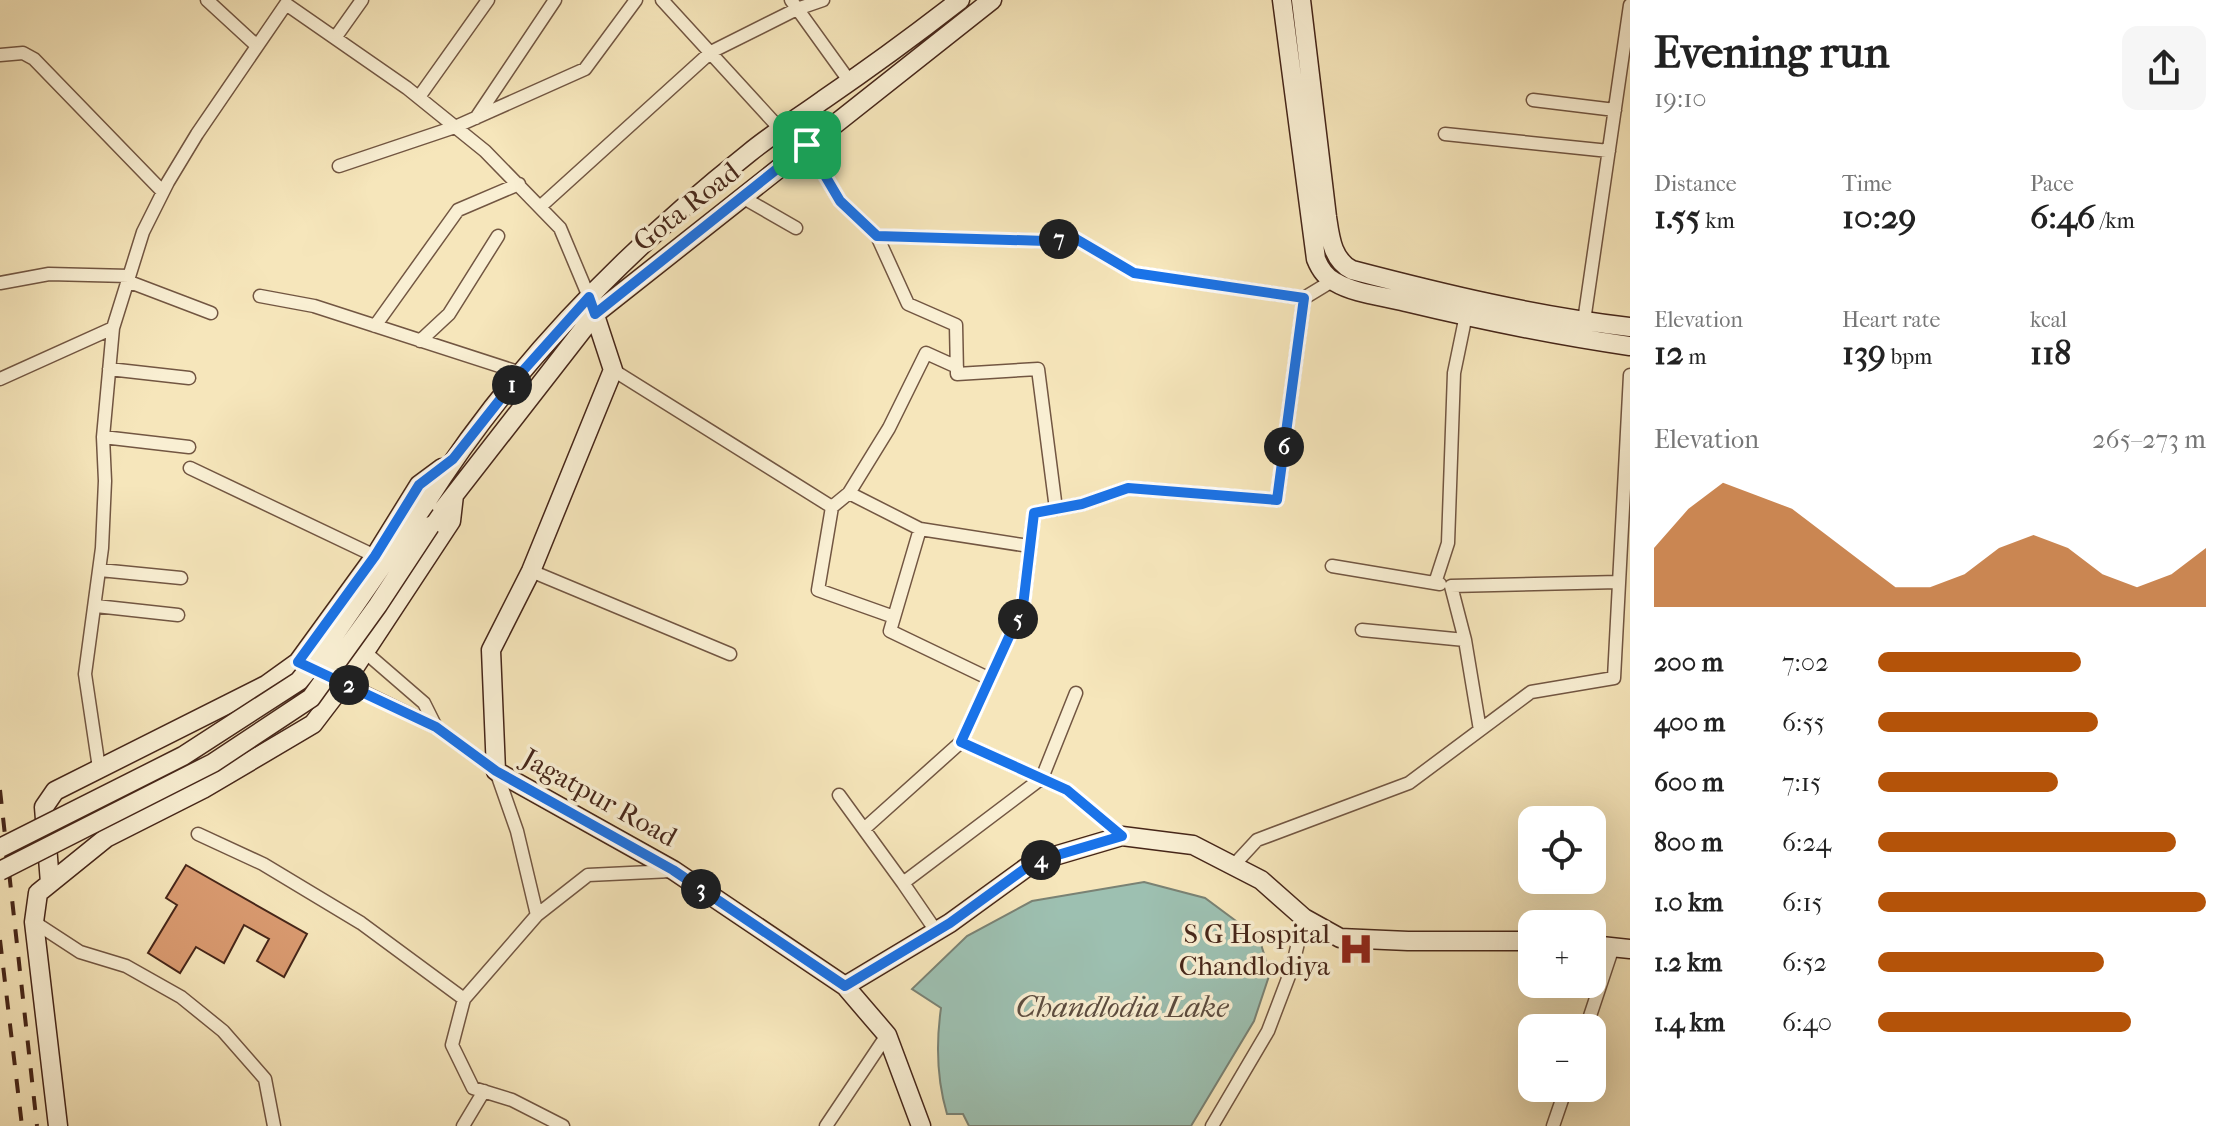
<!DOCTYPE html>
<meta charset="utf-8">
<style>
:root{--surface:#fff;--page:#f6f6f6;--text:#222;--muted:#767676;--accent:#b45309}
body{margin:0;font-family:"IM FELL French Canon",serif;background:var(--page);color:var(--text);height:100vh;display:flex;flex-direction:column;font-size:30px;white-space:nowrap}
*{box-sizing:border-box;margin:0}
p{font-size:26px;color:var(--muted)}
.icon{flex:none;width:44px;height:44px;fill:none;stroke:currentColor;stroke-width:2;stroke-linecap:round;stroke-linejoin:round}
.map{position:relative;flex:1;overflow:hidden}
.panel{display:flex;flex-direction:column;background:var(--surface);width:600px}
.panel>*{flex:none}
.fabs{position:absolute;left:1518px;top:806px;display:grid;gap:16px}
.fabs a{display:grid;place-items:center;width:88px;height:88px;border-radius:16px;background:var(--surface);box-shadow:0 8px 32px #0002;font-size:40px}
.pin{position:absolute;display:grid;place-items:center;width:68px;height:68px;color:#fff;margin:-34px;border-radius:16px;box-shadow:0 4px 12px #0006}
.km{position:absolute;width:40px;height:40px;margin:-20px;border-radius:50%;background:#222;color:#fff;font-size:22px;line-height:40px;text-align:center}
.round{display:grid;place-items:center;flex:none;width:84px;height:84px;border-radius:16px;background:var(--page)}
.summary{display:flex;align-items:center;justify-content:space-between;height:136px;padding:0 24px}
h1{font-size:44px;font-weight:800;line-height:60px}
.stats{display:grid;grid-template-columns:repeat(3,1fr);gap:12px;height:136px;padding:8px 24px}
.stats div{display:grid;align-content:center}
.stats b{font-size:34px;font-weight:800}
.stats small{font-size:22px;font-weight:400}
.stats p{font-size:22px}
.chart{height:224px;padding:16px 24px}
.chart p{display:flex;justify-content:space-between}
.chart svg{width:100%;height:144px;margin-top:8px;fill:var(--accent);opacity:.7}
ul{padding:0 24px;list-style:none;font-size:26px}
li{display:grid;grid-template-columns:128px 96px 1fr;align-items:center;height:60px}
li i{height:20px;border-radius:10px;background:var(--accent)}
main{display:flex;flex:1;min-height:0}
.map>svg:first-child{display:block}
</style>
<main>
<div class="map">
<svg width="1630" height="1126" viewBox="0 0 1630 1126">
<rect width="100%" height="100%" fill="#f6e6bb"/>
<filter id="stains"><feTurbulence type="fractalNoise" baseFrequency=".0025" numOctaves="4"/><feColorMatrix values="0 0 0 0 .2 0 0 0 0 .09 0 0 0 0 .02 0 0 0 .5 -.17"/></filter>
<radialGradient id="worn" r=".72"><stop offset=".6" stop-color="#630" stop-opacity="0"/><stop offset="1" stop-color="#630" stop-opacity=".3"/></radialGradient>
<!-- water -->
<path fill="#9dc0b1" stroke="#7a8274" stroke-width="2" d="M1144,882L1205,898L1259,938L1270,973L1254,1021L1191,1126H969L963,1114H947C937,1080 936,1043 941,1008L912,989L967,936L1032,901Z"/>
<!-- building -->
<path fill="#da9b71" stroke="#462619" stroke-width="2" d="M186,865L307,934L284,977L257,961L269,939L244,925L224,963L196,947L180,973L148,953L177,905L166,898Z"/>
<g fill="none" stroke-linecap="round" stroke-linejoin="round">
<!-- street casing -->
<g stroke="#725642" stroke-width="15">
<path id="street" d="M207,0L257,46
M662,0L781,130
M791,0L850,82
M335,38L362,0
M0,55L23,53L34,59L163,192
M419,97L488,0
M1533,100L1615,110
M476,118L555,0
M1445,134L1609,151
M807,145L840,201L877,236L1046,241L1071,236L1134,273L1304,298
M339,166L455,127L585,69L636,0
M742,197L796,228
M541,206L711,52L797,9L823,0
M877,236L908,304L956,325L957,374L1038,369L1056,509
M127,281L211,313
M0,283L49,274L129,276
M260,296L314,306L521,373
M1584,321L1630,5
M375,326L458,210L519,184
M420,341L449,314L498,236
M109,369L189,378
M613,370L832,507L849,493L920,529
M0,379L113,328
M103,437L189,447
M190,468L375,556
M849,493L889,428L926,353L957,367
M832,507L818,590L894,617
M1332,566L1440,584
M100,570L181,578
M531,571L730,654
M1435,583L1448,543L1454,373L1467,310
M96,606L178,615
M1362,630L1465,640
M365,652L424,703L436,727
M990,679L890,631L920,529L1029,546
M339,680L436,727L496,771L517,831L537,915
M1480,730L1465,640L1451,586L1618,582
M99,768L85,674L102,548L105,481L103,437L113,328L143,232L168,182L197,134L286,4L407,88L485,151L560,228L589,297
M839,795L903,883
M864,829L961,742
M198,834L263,864L361,923L464,999
M1122,836L1067,790L961,742L1023,606L1034,513L1082,504L1128,488L1277,500L1304,298L1332,281
M1233,866L1257,840L1409,783L1531,692L1614,678L1630,375
M34,922L80,952L126,966L181,997L223,1031L265,1079L274,1126
M936,931L903,883L1042,778L1076,693
M1586,1028L1613,947
M463,1126L484,1091
M563,1126L512,1100L473,1088L452,1045L464,999L537,915L588,875L672,871
M826,1126L887,1035
M1212,1126L1268,1031L1292,968L1304,918
M1553,1126L1566,1088"/>
</g>
<!-- secondary casing -->
<g stroke="#462619" stroke-width="21">
<path id="secondary" d="M1282,0L1316,259C1320,269 1325,277 1335,282C1355,294 1384,296 1406,302C1481,320 1554,335 1630,346
M1301,0L1327,217C1330,237 1332,260 1352,270C1444,294 1535,316 1630,327
M589,297L613,370L531,571L491,650L496,771L673,870L845,986L887,1035L921,1126
M425,504C510,369 624,252 749,153C772,134 798,118 823,100C870,68 915,35 960,0
M430,526L595,314L992,0
M50,883L44,807L55,791L266,685L298,662L375,556L419,485L442,468
M1592,945L1630,949
M845,986L950,923L1034,862L1122,836L1193,845L1261,880L1304,918L1340,938L1408,941H1532
M58,1126L34,922L38,893L106,838L203,789L313,724L345,682L451,521L454,495"/>
</g>
<!-- street -->
<use href="#street" stroke="#f9efd3" stroke-width="12"/>
<!-- secondary -->
<use href="#secondary" stroke="#f9efd3" stroke-width="18"/>
<!-- rail -->
<path stroke="#462619" stroke-width="4" stroke-dasharray="14 14" stroke-linecap="butt" d="M0,790L37,1126
M0,940L22,1126"/>
<!-- secondary-bridge casing -->
<g stroke="#462619" stroke-width="21" stroke-linecap="butt">
<path id="secondary-bridge" d="M0,848L183,756L299,681L321,654L425,504
M0,871L213,763L311,698L378,605L430,526"/>
</g>
<!-- secondary-bridge -->
<use href="#secondary-bridge" stroke="#f9efd3" stroke-width="18"/>
</g>
<g fill="none" stroke-linecap="round" stroke-linejoin="round">
<!-- route casing -->
<g stroke="#fff" stroke-width="16">
<path id="route" d="M807,145L840,201L877,236L1046,241L1071,236L1134,273L1304,298L1277,500L1128,488L1082,504L1034,513L1023,606L961,742L1067,790L1122,836L1034,862L950,923L845,986L673,870L496,771L436,727L298,662L375,556L419,485L453,459L521,373L589,297L595,314Z"/>
</g>
<!-- route -->
<use href="#route" stroke="#1a73e8" stroke-width="10"/>
</g>
<!-- icons -->
<defs>
<g id="hospital-bare" transform="scale(2.76)"><path d="M-5-5h3v3.5h4V-5h3V5h-3V1.5h-4V5h-3Z" fill="#8f2418" stroke="#f9efd3" stroke-width="2.5" paint-order="stroke"/></g>
</defs>
<g fill-rule="evenodd">
<use href="#hospital-bare" x="1356" y="949"/>
</g>
<g text-anchor="middle" stroke-width="7" stroke-linejoin="round" paint-order="stroke">
<!-- street labels -->
<g font-size="28" fill="#462619" stroke="#f9efd3">
<text transform="translate(686 206) rotate(-38)" y="10">Gota Road</text>
<text transform="translate(600 797) rotate(29)" y="10">Jagatpur Road</text>
</g>
<!-- poi labels -->
<g font-size="28" fill="#462619" stroke="#f9efd3" text-anchor="end">
<text x="1330" y="943">S G Hospital<tspan x="1330" dy="32">Chandlodiya</tspan></text>
</g>
<!-- water labels -->
<g font-size="30" font-style="italic" fill="#5c4c3f" stroke="#f9efd3">
<text x="1122" y="1017">Chandlodia Lake</text>
</g>
</g>
<rect width="100%" height="100%" filter="url(#stains)"/>
<rect width="100%" height="100%" fill="url(#worn)"/>
</svg>
<div class="fabs">
<a><svg class="icon" aria-label="locate" viewBox="0 0 24 24"><circle cx="12" cy="12" r="6"/><path d="M12 2v4M12 18v4M2 12h4M18 12h4"/></svg></a>
<a>+</a>
<a>−</a>
</div>
<div class="pin" style="left:807px;top:145px;background:#1e9e55"><svg class="icon" aria-label="arrive" viewBox="0 0 24 24"><path d="M6 21V4h12l-3 4 3 4H6"/></svg></div>
<b class="km" style="left:512px;top:385px">1</b>
<b class="km" style="left:349px;top:685px">2</b>
<b class="km" style="left:701px;top:889px">3</b>
<b class="km" style="left:1041px;top:860px">4</b>
<b class="km" style="left:1018px;top:619px">5</b>
<b class="km" style="left:1284px;top:447px">6</b>
<b class="km" style="left:1059px;top:239px">7</b>
</div>
<section class="panel">
<div class="summary"><div><h1>Evening run</h1><p>19:10</p></div><a class="round"><svg class="icon" aria-label="share" viewBox="0 0 24 24"><path d="M12 15V3M7 8l5-5 5 5M5 13v7h14v-7"/></svg></a></div>
<div class="stats">
<div><p>Distance</p><b>1.55<small> km</small></b></div>
<div><p>Time</p><b>10:29</b></div>
<div><p>Pace</p><b>6:46<small> /km</small></b></div>
</div>
<div class="stats">
<div><p>Elevation</p><b>12<small> m</small></b></div>
<div><p>Heart rate</p><b>139<small> bpm</small></b></div>
<div><p>kcal</p><b>118</b></div>
</div>
<div class="chart"><p><span>Elevation</span>265–273 m</p>
<svg viewBox="0 0 160 44" preserveAspectRatio="none"><path d="M0 44V26L10 14L20 6L30 10L40 14L50 22L60 30L70 38L80 38L90 34L100 26L110 22L120 26L130 34L140 38L150 34L160 26V44z"/></svg>
</div>
<ul>
<li><b>200 m</b>7:02<i style="width:62%"></i></li>
<li><b>400 m</b>6:55<i style="width:67%"></i></li>
<li><b>600 m</b>7:15<i style="width:55%"></i></li>
<li><b>800 m</b>6:24<i style="width:91%"></i></li>
<li><b>1.0 km</b>6:15<i style="width:100%"></i></li>
<li><b>1.2 km</b>6:52<i style="width:69%"></i></li>
<li><b>1.4 km</b>6:40<i style="width:77%"></i></li>
</ul>
</section>
</main>
